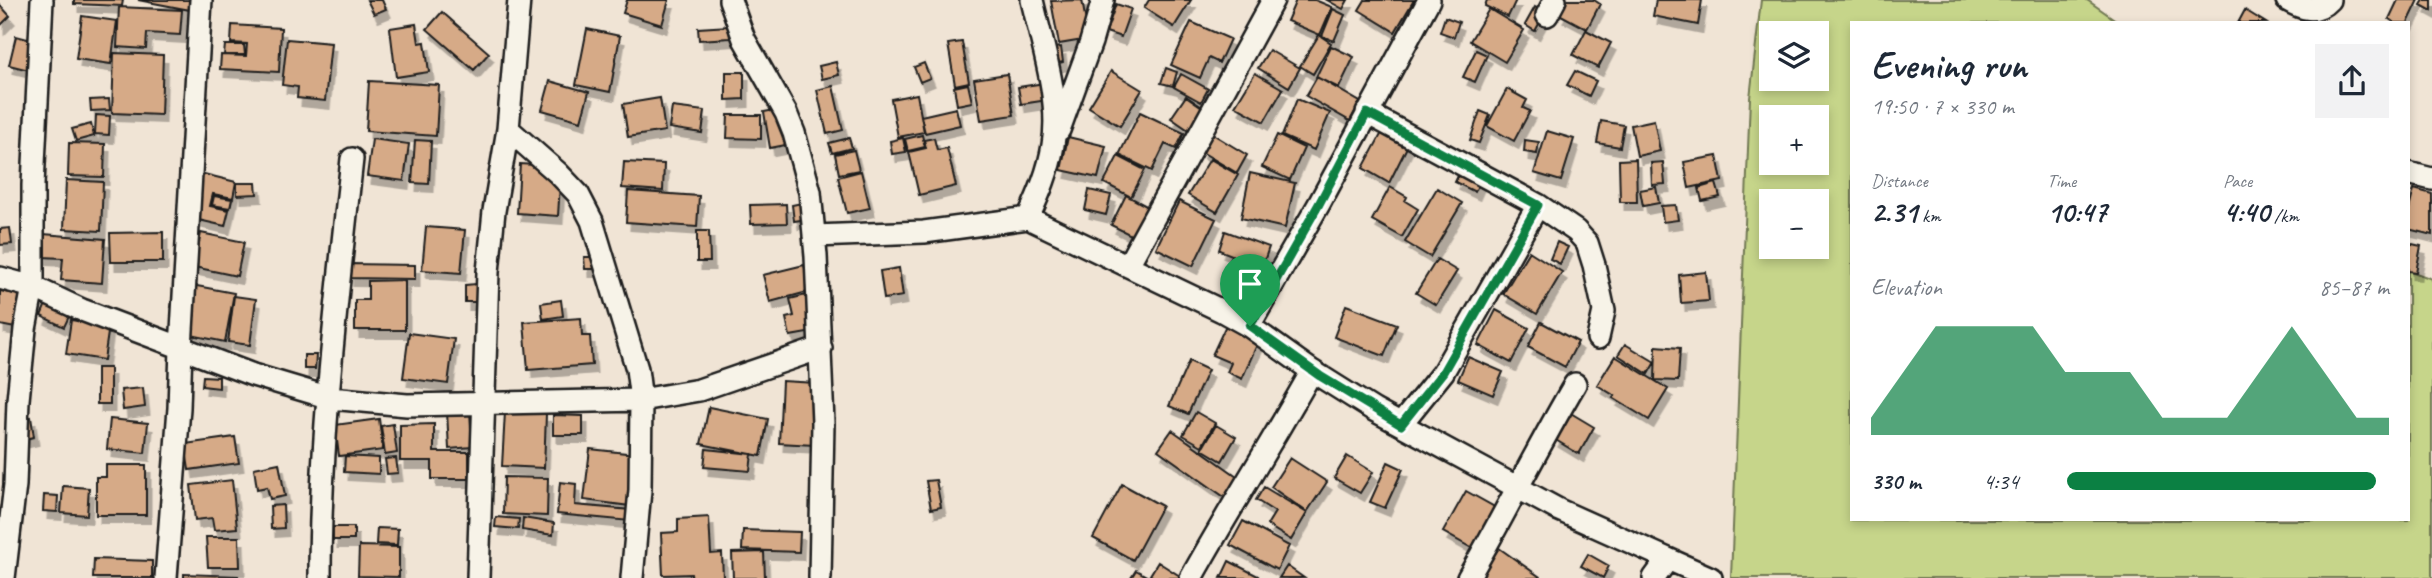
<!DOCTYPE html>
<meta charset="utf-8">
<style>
:root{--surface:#fff;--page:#f2f2f3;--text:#1f2937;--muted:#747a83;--accent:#0b8043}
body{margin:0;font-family:Caveat,sans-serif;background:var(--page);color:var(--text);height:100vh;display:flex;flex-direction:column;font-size:26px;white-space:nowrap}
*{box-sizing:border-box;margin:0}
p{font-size:23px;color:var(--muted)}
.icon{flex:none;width:38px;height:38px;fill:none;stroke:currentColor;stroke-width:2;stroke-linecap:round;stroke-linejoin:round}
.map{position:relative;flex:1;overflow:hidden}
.side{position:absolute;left:1850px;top:21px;width:560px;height:500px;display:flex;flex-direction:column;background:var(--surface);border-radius:0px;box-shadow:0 4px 10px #0003}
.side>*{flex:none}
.buttons{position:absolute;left:1759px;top:21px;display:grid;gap:14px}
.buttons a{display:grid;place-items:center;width:70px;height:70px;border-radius:0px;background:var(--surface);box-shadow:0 4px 10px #0003;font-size:35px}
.pin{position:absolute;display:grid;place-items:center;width:60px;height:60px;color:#fff;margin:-72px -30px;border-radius:50% 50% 50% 0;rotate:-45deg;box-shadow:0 0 7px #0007}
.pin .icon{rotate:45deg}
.round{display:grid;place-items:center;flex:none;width:74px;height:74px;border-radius:0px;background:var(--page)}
.summary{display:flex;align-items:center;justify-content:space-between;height:119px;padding:0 21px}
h1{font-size:38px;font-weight:800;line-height:52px}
.metrics{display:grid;grid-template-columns:repeat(3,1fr);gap:10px;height:119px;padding:7px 21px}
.metrics div{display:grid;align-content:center}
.metrics b{font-size:30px;font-weight:800}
.metrics small{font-size:19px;font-weight:400}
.metrics p{font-size:19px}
.chart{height:196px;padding:14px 21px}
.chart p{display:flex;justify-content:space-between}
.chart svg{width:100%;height:126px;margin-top:7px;fill:var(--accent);opacity:.7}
ul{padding:0 21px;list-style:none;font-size:23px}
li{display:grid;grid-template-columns:112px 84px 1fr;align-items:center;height:52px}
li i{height:18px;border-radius:9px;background:var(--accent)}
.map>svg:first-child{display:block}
</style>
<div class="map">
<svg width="2432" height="578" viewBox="0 0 2432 578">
<defs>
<filter id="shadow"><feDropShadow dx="4.5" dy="8" stdDeviation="0" flood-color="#0004"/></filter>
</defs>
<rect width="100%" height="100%" fill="#f0e4d5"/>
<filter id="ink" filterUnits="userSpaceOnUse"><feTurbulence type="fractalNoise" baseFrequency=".0143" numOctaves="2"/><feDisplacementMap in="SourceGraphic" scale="14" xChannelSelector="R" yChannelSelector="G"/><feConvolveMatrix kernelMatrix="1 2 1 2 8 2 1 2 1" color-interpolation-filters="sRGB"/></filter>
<g filter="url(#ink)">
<!-- green -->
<path fill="#c6d58a" stroke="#717853" stroke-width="2" fill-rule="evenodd" d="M1761,0H2087L2120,23H1852V520H2408V270L2432,279V578H1731L1750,98ZM1771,33H1816V79H1771ZM1771,117H1816V163H1771ZM1771,201H1816V247H1771Z"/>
<!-- building -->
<path fill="#d6aa87" stroke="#1c1c1c" stroke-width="2" filter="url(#shadow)" d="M74,0H123L122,6L74,4Z
M138,0H192L190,10Z
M367,0H382L386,9L374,14Z
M627,0H669L662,25L623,13Z
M1082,0L1089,39L1059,44L1051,1Z
M1149,0H1191L1174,27L1144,8Z
M1296,0H1315L1332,7L1320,35L1287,21Z
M1327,0H1348L1343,9Z
M1365,0H1414L1395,32L1359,10Z
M1487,0H1516L1508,17L1485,6Z
M1567,0H1594L1600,4L1587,29L1559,14Z
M1656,0H1702L1698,25L1653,16Z
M2398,0H2419L2408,23H2395L2389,19Z
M2424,0H2432V11L2421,5Z
M1116,4L1131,9L1121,37L1106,32Z
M0,5L10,16L0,26Z
M119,7L182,10L180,35L147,33L146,49L117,47Z
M1535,7L1545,13L1535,31L1525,25Z
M1333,9L1345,15L1334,41L1322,36Z
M1489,9L1524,30L1505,62L1470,41Z
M2245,10L2266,23H2238Z
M442,12L489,53L474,70L427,29Z
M82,16L117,21L111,64L76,59Z
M1445,17L1459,22L1454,37L1440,32Z
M1191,22L1230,39L1219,63L1209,58L1200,78L1171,65Z
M416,24L419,43L425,42L429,72L396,77L390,28Z
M232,25L281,28L279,72L220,69L221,55L246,56L247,44L231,43Z
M729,26L730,38L699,40L698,28Z
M587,29L620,36L610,92L576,85Z
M1586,30L1611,43L1598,68L1573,55Z
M1319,35L1331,43L1313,74L1300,66Z
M16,36L39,42L33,71L9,65Z
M287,39L331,43L325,101L297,98L298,87L282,85Z
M962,42L969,82L955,85L948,44Z
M225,45H244L245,55H224Z
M1331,46L1354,57L1339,88L1316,77Z
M1061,47L1063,62L1055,64L1053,48Z
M1269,50L1300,68L1289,87L1258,68Z
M1476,50L1487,55L1475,82L1463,77Z
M114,53L163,55L161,115L112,113Z
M836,62L839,75L822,79L819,66Z
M924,63L930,78L920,82L914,67Z
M1166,68L1177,72L1173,86L1161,83Z
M1111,71L1142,90L1120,126L1089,107Z
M1575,71L1596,81L1589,96L1567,85Z
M726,72H744V99L726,100Z
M1255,73L1283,89L1264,122L1235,106Z
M1007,74L1014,115L981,120L974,79Z
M1181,74L1208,89L1201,102L1174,87Z
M1317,77L1360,102L1350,121L1306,96Z
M369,81L439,85L436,136L366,131Z
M550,81L589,92L581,121L542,110Z
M1045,83L1048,100L1021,104L1018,87Z
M968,84L972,102L957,105L954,87Z
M833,86L843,130L827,134L817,90Z
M1507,89L1527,100L1523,108L1530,111L1514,141L1487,126Z
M917,94L924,132L898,137L891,99Z
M1186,96L1205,109L1190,131L1171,118Z
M660,98L665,131L628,137L623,104Z
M109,99L110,110L91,111L90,100Z
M1297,99L1330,113L1314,150L1282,136Z
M672,107L705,111L702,133L669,128Z
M790,107L796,143L770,148L764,112Z
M956,108L960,125L925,133L921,116Z
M1480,111L1490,115L1479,143L1470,140Z
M1140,112L1184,133L1176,149L1165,144L1152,171L1119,155Z
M96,115L110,116L109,135L95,134Z
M728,115H761V139L727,138Z
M1654,120L1660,151L1637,156L1631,125Z
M1601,121L1624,125L1620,147L1597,143Z
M91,124L94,136L76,141L72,129Z
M1385,127L1410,141L1389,183L1363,168Z
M1547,131L1574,139L1561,181L1534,173Z
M1211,133L1247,155L1237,173L1200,151Z
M922,135L925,147L908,151L905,139Z
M1277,135L1304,148L1290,180L1262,167Z
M1068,137L1106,146L1098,178L1061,170Z
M849,138L852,148L832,153L829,143Z
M903,138L906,152L892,154L890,141Z
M934,138L937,150L947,148L956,186L919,195L909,152L926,148L924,140Z
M372,139L409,144L404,181L367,176Z
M415,140L431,141L429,184L412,183Z
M1525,140L1539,142L1537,154L1524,152Z
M69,143L105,144L104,177L68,176Z
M854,150L859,170L839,174L835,154Z
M1118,156L1145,170L1131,197L1104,183Z
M1717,156L1722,181L1689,188L1684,162Z
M1210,159L1238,175L1217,212L1188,195Z
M1636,159L1637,202H1620L1619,160Z
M624,162L664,164L663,191L622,188Z
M1663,162L1665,184L1652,185L1651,163Z
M520,164L561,167L558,216L517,213Z
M1462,167L1482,176L1475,192L1455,182Z
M861,171L870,208L847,213L838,177Z
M200,173L236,182L233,198L213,194L210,206L229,210L225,226L190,218Z
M1250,173L1295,183L1285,228L1241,218Z
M66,180L103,182L101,231L64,229Z
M237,183H256L257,194L237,195Z
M1716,183L1720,197L1702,201L1699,188Z
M1390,187L1407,197L1405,201L1418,209L1402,237L1372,220Z
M1656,187L1659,203L1643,206L1640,190Z
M1437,188L1462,203L1430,257L1405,242Z
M2414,189L2432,194V235L2408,229V213Z
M1089,190L1111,195L1106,215L1085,210Z
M628,191L699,196L697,227L626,222Z
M1126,195L1150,208L1135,237L1111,225Z
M214,196L232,199L230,208L212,205Z
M811,201L814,218L794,221L792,205Z
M1179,201L1216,219L1193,266L1156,248Z
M786,204L787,223L751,224L750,205Z
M1676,205L1678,220L1663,222L1661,206Z
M426,227L465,230L461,273L422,270Z
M10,228L12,244L0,245V229Z
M697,231H709L710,262H697Z
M1225,231L1269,247L1254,290L1223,279L1232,255L1219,250Z
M163,232V262H111L110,233Z
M201,233L244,242L237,276L194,267Z
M43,234L105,239L102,283L61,280L63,258L42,257Z
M1557,242L1568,247L1560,264L1550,259Z
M2408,243L2421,246L2416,272L2408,271Z
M1529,251L1562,272L1537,314L1503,294Z
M584,257H599V269H585Z
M1437,259L1457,271L1436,305L1416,293Z
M349,264L415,265V279L349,278Z
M804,265L811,291L770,302L763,275Z
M899,268L903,296L884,299L880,271Z
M1706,272L1709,301L1681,303L1679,275Z
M405,280V330H355V300H368V281Z
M176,282L234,293L225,342L191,335L195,312L171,307Z
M476,284V302H465V285Z
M0,291L26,296L20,329L0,325Z
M806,295L813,332L790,336L786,318L794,316L790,299Z
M234,296L256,299L250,345L228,342Z
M48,299L72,310L64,327L41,316Z
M561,300L563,316L543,319L541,303Z
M1346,305L1397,324L1384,356L1334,337Z
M1496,310L1529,328L1511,363L1478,345Z
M581,318L582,336H590L592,365L528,370L524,322Z
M71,320L109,326L104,360L66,354Z
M1541,322L1578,342L1565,367L1528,347Z
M1226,325L1259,340L1242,379L1227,372L1231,363L1212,355Z
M409,333L454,339L448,384L403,378Z
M1625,344L1655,362L1648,374L1618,355Z
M1656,346L1680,348L1678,381L1655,380Z
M304,355H316L315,369H304Z
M1615,356L1668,389L1649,420L1613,398L1615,396L1597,385Z
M1468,357L1503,372L1493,395L1458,380Z
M1189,361L1208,370L1188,414L1169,406Z
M97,368H110V404H97Z
M203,376L219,377V388L202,386Z
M782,381L816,383L814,445L779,443Z
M143,388L145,407L123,410L121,390Z
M709,407L768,419L761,456L701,444Z
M470,411L472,447L449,449L447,412Z
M505,412L546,414L544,468L502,466Z
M1196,412L1215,423L1202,446L1183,435Z
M1569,412L1594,427L1579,454L1554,439Z
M553,415L583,416V435H553Z
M31,417L34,437L21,440L17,419Z
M110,419L148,423L145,453L107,449Z
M379,419L383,450L339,456L335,425Z
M393,424L397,453L385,455L381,426Z
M434,424V452H469V479H432V461H400V425Z
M1216,425L1236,437L1222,461L1202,449Z
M1172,430L1244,481L1230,501L1158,450Z
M235,437L239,463L189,470L185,444Z
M590,449L635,454L630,506L584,500Z
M706,449L752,454L750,471L704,467Z
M345,456L379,458V474L344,472Z
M1347,456L1373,472L1360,493L1334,478Z
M396,458L398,473L387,474L385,459Z
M1290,458L1327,482L1307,512L1271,487Z
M1388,462L1403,469L1385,508L1370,502Z
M279,463L285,496L270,499L267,487L257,489L254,468Z
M106,465H146V515H96V477H106Z
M504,477L548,478L547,516L503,514Z
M232,480L237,528L214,530L212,518L195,520L191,485Z
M936,480L941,507L931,509L926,481Z
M560,482L576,484L575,505L631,510L630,521L557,514Z
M1122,484L1162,506L1133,560L1093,538Z
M63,486L89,488L87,515L61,513Z
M1264,487L1307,513L1291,540L1267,525L1275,512L1256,500Z
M1466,491L1498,509L1475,550L1443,532Z
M44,495L58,496L57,512L43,511Z
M283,505L284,528L271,529L270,506Z
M496,517L519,519L518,529L495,527Z
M709,517L711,554L722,553L723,578H692L691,574L663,575L661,533L678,532V519Z
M523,518L554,523L553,535L522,530Z
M1243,521L1289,546L1277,570L1230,545Z
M333,527H354V540H333Z
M377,528L398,529L397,545L376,544Z
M743,530L800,532L799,552L742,550Z
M206,537H239L240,567H208Z
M359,546L399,547V577L358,576Z
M1499,548L1540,577L1539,578H1483L1480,576Z
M764,552L765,578H733L732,553Z
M1588,554L1609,566L1603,578L1581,566Z
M94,559L152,561V578H93Z
M1229,561L1258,576L1257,578H1221Z
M1158,562L1183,578H1155L1150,575Z
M1287,566L1304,578H1279Z
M1136,570L1150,578H1131Z
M184,574L238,576V578H184Z"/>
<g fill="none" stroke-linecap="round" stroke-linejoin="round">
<!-- minor casing -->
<g stroke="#1c1c1c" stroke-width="26">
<path id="minor" d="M730,0L744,39L786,113L794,133L810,192L816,256L823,423L820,578
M2287,0C2302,9 2316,14 2329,0
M1547,15L1555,0
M1367,113L1538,205L1576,231L1587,243L1594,265L1604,311L1598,338
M508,129L558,173L578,194L592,221L637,369L641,400L640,490L632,578
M1059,130L1091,42L1103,0
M2408,173L2432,179
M1028,218C1039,194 1049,171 1053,145C1061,100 1042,45 1032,0
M814,236L924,232L1028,218L1222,311L1249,326L1312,371L1374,410L1559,510L1668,559L1654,578
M1128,265L1273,0
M0,278L33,287L82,310L253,375L330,398L407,405L641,400L699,390L821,348
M1249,326L1319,204L1429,0
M1401,424L1443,372L1538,205
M1668,559L1711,578
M4,578L15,485L18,400L25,329L33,287V185L42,0
M166,578L179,408L181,348L201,0
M320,578C320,438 337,298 352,159
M478,578L488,272L494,211L508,129L519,0
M1191,578C1230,508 1273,441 1312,371
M1468,578C1505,514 1537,448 1575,384"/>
</g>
<!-- minor -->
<use href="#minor" stroke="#f7f3e8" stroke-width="21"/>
</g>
</g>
<g fill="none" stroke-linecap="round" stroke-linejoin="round" filter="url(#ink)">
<!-- route casing -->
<g stroke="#fff" stroke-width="14">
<path id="route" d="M1367,113L1538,205L1443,372L1401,425L1320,376L1250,326L1319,204Z"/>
</g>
<!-- route -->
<use href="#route" stroke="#0b8043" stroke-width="9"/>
</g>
</svg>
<div class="buttons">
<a><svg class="icon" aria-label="layers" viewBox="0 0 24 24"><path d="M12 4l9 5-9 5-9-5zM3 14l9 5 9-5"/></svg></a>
<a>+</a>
<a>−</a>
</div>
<div class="pin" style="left:1250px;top:326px;background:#1e9e55"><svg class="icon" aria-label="arrive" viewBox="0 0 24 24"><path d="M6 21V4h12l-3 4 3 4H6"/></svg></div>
<section class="side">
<div class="summary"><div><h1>Evening run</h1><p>19:50 · 7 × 330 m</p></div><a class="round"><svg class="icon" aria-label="share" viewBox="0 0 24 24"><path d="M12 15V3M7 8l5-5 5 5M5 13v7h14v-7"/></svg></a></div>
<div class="metrics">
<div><p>Distance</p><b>2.31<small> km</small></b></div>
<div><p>Time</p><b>10:47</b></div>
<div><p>Pace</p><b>4:40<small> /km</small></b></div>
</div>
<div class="chart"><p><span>Elevation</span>85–87 m</p>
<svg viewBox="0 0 160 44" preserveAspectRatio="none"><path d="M0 44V38L10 22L20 6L30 6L40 6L50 6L60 22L70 22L80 22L90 38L100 38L110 38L120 22L130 6L140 22L150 38L160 38V44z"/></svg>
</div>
<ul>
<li><b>330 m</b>4:34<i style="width:96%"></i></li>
</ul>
</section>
</div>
